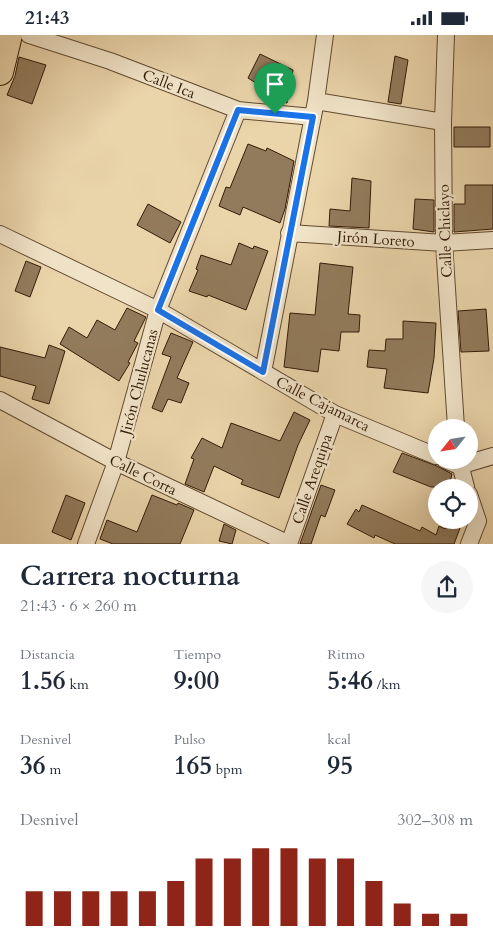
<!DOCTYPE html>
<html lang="es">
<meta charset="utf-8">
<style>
:root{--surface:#fff;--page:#f6f6f7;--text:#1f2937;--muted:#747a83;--accent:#8f2418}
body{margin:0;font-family:Cardo,serif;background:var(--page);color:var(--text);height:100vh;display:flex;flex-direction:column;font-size:19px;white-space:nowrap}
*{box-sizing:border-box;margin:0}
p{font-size:16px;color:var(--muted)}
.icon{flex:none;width:28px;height:28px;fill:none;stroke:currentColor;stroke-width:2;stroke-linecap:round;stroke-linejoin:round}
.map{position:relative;height:509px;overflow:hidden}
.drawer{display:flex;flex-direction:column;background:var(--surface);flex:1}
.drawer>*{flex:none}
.needle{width:32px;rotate:240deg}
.controls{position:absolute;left:428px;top:384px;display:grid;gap:10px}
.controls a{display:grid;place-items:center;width:50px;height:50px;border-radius:50%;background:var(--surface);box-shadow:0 5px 20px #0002;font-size:25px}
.pin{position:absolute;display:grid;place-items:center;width:42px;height:42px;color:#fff;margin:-51px -21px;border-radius:50% 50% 50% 0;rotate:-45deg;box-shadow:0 0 5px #0007}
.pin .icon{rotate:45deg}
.round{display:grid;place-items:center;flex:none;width:52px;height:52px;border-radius:26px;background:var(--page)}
.overview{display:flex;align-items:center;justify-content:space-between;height:85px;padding:0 20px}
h1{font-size:28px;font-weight:800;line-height:38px}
.stats{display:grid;grid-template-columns:repeat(3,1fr);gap:8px;height:85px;padding:5px 20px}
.stats div{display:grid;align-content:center}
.stats b{font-size:25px;font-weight:800}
.stats small{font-size:14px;font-weight:400}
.stats p{font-size:14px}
.chart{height:140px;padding:10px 20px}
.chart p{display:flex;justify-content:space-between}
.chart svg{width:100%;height:90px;margin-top:5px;stroke:var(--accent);stroke-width:6}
.status{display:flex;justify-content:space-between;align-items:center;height:35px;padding:0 25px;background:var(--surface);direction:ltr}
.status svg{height:14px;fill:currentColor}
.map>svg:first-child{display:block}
</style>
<div class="status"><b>21:43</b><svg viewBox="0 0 49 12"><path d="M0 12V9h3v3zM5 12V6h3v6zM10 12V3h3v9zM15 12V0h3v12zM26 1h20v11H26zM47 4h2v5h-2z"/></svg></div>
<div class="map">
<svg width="493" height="509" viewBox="0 0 493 509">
<rect width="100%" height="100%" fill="#ead4aa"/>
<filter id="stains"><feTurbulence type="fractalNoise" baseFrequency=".004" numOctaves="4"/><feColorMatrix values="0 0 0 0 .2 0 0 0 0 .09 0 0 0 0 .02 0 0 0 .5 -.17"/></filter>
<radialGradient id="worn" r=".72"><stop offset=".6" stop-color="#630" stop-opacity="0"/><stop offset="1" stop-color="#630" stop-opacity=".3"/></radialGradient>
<!-- building -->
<path fill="#927b5c" stroke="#331b08" d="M260,19L293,35L287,68L259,60L262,52L248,43Z
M395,21L408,25L401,69L388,67Z
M19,22L46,30L32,69L7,60L15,41Z
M454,92H490V112H454Z
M248,109L266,116L267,113L294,126L285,174L280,188L243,172L240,180L219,171L226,152L230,153Z
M352,143L371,146L369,193L329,191L330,174L350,176Z
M465,150H493V194L454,197V169H465Z
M415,164L434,165V197L413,194Z
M148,169L181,187L170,208L137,190Z
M239,208L253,214L254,211L268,216L246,275L208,260L207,262L189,256L198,235L196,234L201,220L231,230Z
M26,226L41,232L30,262L15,256Z
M320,228L353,232L348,279L360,280L359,297H341L339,316L321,314L318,337L284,332L290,278L315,280Z
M127,273L146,282L134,306L138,308L128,327L130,328L119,346L60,309L69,292L87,303L97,285L115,295Z
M486,274L489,316L461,317L458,276Z
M403,286L436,288L434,323L428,358L384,353L387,334L367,332L369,315L385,316L386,304H403Z
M171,298L193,307L177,343L189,348L181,368L168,364L162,377L152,373L171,322L162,319Z
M49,310L65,316L49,369L32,364L36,351L0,341V312L45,323Z
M294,377L310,385L298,410L279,463L241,449L243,445L214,431L204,457L185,449L194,424L191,423L202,403L222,413L231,388L280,406Z
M402,418L437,431L452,439L449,452H431L393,437Z
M321,450L335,455L325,482L321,480L311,509H300Z
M66,460L85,468L71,505L52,497Z
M152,460L177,470L178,468L194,475L180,509H113L100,504L107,485L137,497Z
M362,470L420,496L422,492L436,500L439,491L445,494L449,489L460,493L454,509H395L375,500L374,503L347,489L356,474L359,477Z
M224,489L236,495L232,509L219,506Z"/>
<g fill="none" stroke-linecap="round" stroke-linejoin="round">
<!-- street casing -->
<g stroke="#614930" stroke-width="18">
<path id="street" d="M29,0L110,26L238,75L313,82
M446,0L443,87L444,208L456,392
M316,66L443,87
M289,198L444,208L493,205
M0,199L158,275L335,379L436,421
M263,337L316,66L325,0
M0,365L116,427L289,509
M445,425L459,431L493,421
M459,425L466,452
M469,459L478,486L469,509
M86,509L116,427L158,275L238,75
M289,509L335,379"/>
</g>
<!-- primary casing -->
<g stroke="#331b08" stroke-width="28">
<path id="primary" d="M0,37L9,0"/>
</g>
<!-- street -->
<use href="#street" stroke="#f1e3c8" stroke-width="16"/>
<!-- primary -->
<use href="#primary" stroke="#ead4aa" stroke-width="26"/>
</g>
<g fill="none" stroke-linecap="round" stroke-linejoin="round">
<!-- route casing -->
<g stroke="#fff" stroke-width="10">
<path id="route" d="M238,75L313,82L263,337L158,275Z"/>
</g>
<!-- route -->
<use href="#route" stroke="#1a73e8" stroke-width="6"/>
</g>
<g text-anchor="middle" stroke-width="4.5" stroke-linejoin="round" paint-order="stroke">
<!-- street labels -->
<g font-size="15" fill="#331b08" stroke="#f1e3c8">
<text transform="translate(169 49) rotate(21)" y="5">Calle Ica</text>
<text transform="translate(445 196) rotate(-92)" y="5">Calle Chiclayo</text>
<text transform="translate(376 204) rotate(4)" y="5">Jirón Loreto</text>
<text transform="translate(139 347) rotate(-75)" y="5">Jirón Chulucanas</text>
<text transform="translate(323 369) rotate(27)" y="5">Calle Cajamarca</text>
<text transform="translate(143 440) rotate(26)" y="5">Calle Corta</text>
<text transform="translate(312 444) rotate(-71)" y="5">Calle Arequipa</text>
</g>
</g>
<rect width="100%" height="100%" filter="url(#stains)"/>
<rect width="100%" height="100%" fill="url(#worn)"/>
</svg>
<div class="controls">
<a><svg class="needle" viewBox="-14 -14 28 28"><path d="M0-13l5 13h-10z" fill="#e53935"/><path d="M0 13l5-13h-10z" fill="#747a83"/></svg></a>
<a><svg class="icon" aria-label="locate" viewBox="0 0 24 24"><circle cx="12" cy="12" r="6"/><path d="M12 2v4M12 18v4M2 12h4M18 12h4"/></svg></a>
</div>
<div class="pin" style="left:275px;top:79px;background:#1e9e55"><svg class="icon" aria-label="arrive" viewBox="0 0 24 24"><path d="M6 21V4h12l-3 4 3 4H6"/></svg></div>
</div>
<section class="drawer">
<div class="overview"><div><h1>Carrera nocturna</h1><p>21:43 · 6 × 260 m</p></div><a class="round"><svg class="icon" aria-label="share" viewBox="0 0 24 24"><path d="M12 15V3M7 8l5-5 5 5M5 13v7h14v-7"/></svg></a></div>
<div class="stats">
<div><p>Distancia</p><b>1.56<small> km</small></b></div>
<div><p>Tiempo</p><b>9:00</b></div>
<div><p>Ritmo</p><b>5:46<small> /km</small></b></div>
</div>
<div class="stats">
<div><p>Desnivel</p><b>36<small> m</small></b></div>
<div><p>Pulso</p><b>165<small> bpm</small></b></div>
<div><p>kcal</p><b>95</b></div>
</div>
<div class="chart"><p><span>Desnivel</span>302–308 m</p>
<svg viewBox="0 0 160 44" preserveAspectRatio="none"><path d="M5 44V27M15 44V27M25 44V27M35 44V27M45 44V27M55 44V22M65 44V11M75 44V11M85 44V6M95 44V6M105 44V11M115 44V11M125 44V22M135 44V33M145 44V38M155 44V38"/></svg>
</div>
</section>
